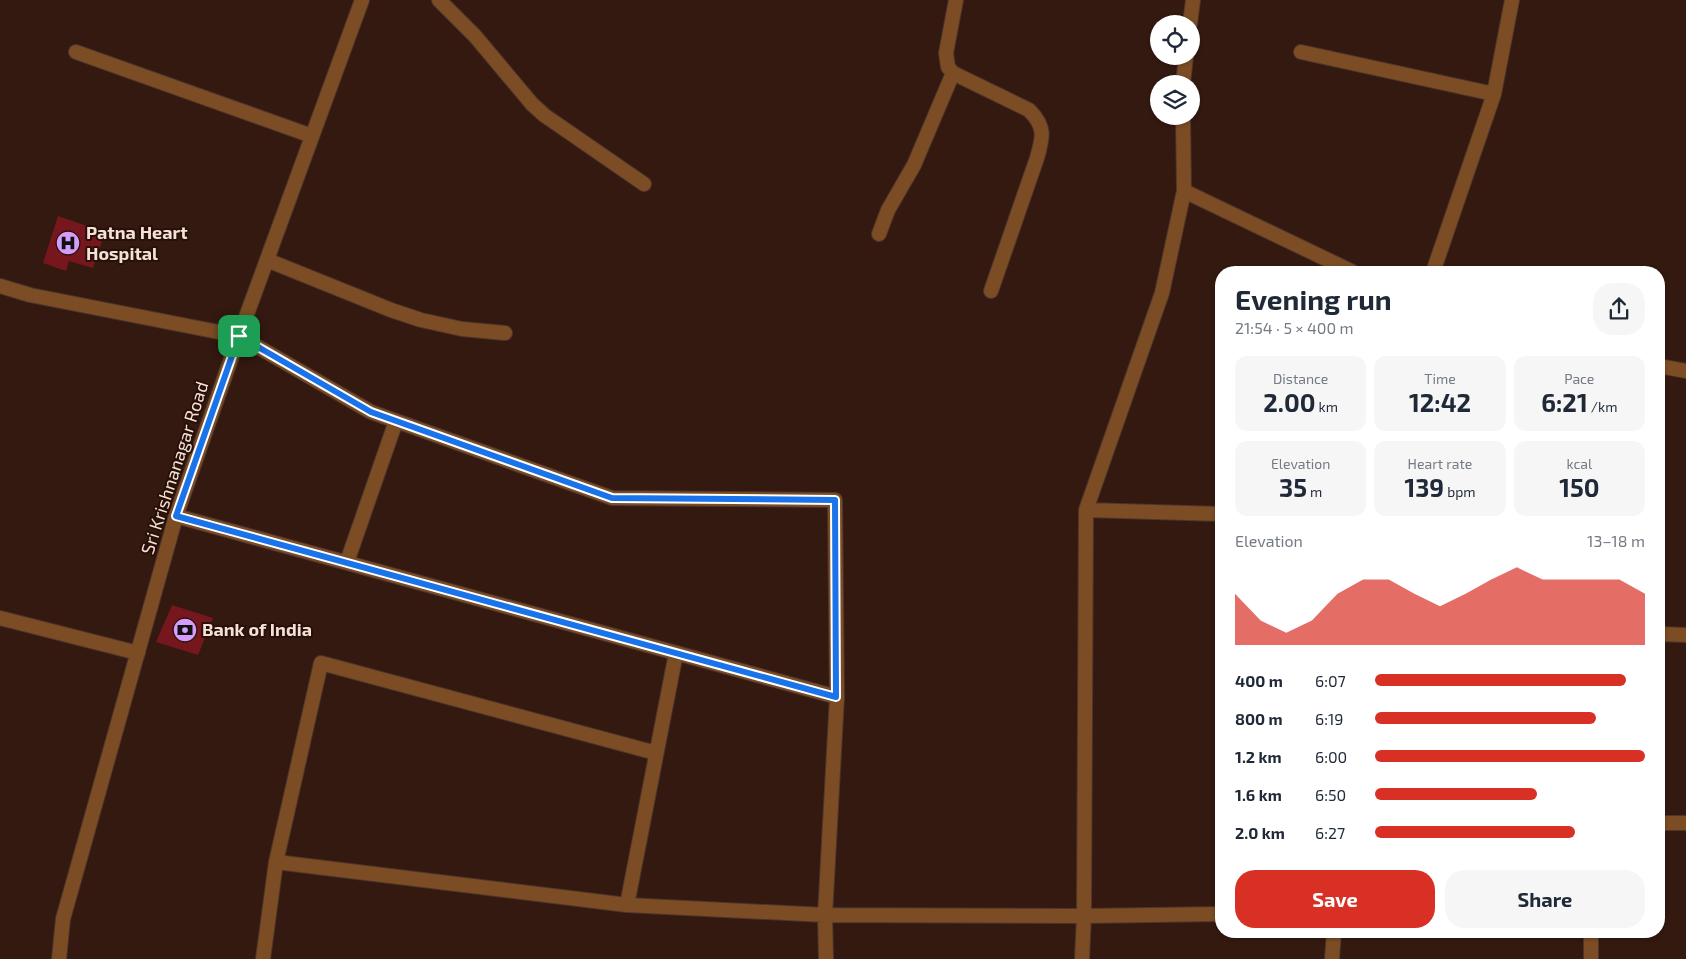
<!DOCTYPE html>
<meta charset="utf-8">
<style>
:root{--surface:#fff;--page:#f6f6f7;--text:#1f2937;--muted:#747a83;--accent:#d93025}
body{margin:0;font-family:"Exo 2",sans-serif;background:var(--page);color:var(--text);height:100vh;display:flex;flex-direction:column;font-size:19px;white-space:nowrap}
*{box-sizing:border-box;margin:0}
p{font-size:16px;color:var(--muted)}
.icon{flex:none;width:28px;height:28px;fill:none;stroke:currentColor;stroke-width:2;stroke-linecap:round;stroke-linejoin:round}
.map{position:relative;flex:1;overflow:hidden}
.details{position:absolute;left:1215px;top:266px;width:450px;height:672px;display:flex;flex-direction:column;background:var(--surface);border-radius:20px;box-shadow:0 1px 4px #0004}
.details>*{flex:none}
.fabs{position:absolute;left:1150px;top:15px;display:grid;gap:10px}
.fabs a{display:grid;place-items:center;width:50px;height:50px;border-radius:50%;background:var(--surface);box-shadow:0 1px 4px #0004;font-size:25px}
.pin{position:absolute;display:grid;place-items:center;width:42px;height:42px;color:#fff;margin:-21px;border-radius:10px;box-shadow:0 2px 8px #0006}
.round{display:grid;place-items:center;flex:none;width:52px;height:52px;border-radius:20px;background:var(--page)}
.headline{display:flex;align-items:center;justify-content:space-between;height:85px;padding:0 20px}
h1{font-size:28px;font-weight:700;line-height:38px}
.metrics{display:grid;grid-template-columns:repeat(3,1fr);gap:8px;height:85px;padding:5px 20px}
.metrics div{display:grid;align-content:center;border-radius:12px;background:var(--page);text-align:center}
.metrics b{font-size:25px;font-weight:700}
.metrics small{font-size:14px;font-weight:400}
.metrics p{font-size:14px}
.chart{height:140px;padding:10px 20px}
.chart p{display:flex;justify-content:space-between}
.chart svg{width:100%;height:90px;margin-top:5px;fill:var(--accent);opacity:.7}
.button{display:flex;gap:10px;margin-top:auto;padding:10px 20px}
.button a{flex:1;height:58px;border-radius:20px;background:var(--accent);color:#fff;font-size:20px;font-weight:700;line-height:58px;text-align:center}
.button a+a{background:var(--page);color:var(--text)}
ul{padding:0 20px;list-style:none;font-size:16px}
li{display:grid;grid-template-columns:80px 60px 1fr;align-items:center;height:38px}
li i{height:12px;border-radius:6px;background:var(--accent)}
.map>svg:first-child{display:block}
</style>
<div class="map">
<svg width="1686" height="959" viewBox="0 0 1686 959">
<rect width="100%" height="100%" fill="#331910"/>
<!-- building -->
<path fill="#76171d" d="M58,216L105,232L93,268L69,261L66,271L43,263Z
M172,605L213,618L198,655L156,642Z"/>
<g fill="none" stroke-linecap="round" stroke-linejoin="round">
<!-- minor casing -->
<g stroke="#4e352c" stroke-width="16">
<path id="minor" d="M439,0L475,36L532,104L544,115L644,184
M956,0L946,53L948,67L953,73L1029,110C1046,127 1043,137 1037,158L991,291
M1190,24L1193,0
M76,52L312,136
M1301,52L1494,94
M1183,84L1186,56
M1184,191L1353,272
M879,234L888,210L914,165L953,73
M267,260L391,310L421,320L462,329L505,333
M1433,272L1494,94L1512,0
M0,286L30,295L239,336L371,412L612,498L835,500L837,697L825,915L826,959
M1659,366L1686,371
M1086,510L1162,293L1184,191L1183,116
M176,516L837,697
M347,562L396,421
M0,618L138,653
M1659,634L1686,635
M1659,823H1686
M276,862L627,905L825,915L1084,916L1221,914
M627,905L676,653
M59,959L63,919L176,516L239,336L362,0
M263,959L276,862L321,663L656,753
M1082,959L1084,916L1086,510L1221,514
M1332,959L1334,932
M1591,959V932"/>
</g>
<!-- minor -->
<use href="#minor" stroke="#7c4d24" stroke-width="14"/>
</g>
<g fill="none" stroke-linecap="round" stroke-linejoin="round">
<!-- route casing -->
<g stroke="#fff" stroke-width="10">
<path id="route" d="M239,336L371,412L612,498L835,500L836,697L176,516Z"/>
</g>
<!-- route -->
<use href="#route" stroke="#1a73e8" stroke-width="6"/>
</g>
<!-- icons -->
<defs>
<g id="hospital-disc" transform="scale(1.25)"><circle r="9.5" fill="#d49cfb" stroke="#281007"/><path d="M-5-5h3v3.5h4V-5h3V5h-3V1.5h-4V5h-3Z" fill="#111"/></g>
<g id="bank-disc" transform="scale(1.25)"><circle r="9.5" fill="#d49cfb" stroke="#281007"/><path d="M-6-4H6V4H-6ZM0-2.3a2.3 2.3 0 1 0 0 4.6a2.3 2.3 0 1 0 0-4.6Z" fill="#111"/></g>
</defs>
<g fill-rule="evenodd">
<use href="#hospital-disc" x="68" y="243"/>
<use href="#bank-disc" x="185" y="630"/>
</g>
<g text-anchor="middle" stroke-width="4" stroke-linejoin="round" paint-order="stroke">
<!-- poi labels -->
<g font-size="18" font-weight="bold" fill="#f3e1da" stroke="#281007" text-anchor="start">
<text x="86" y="239">Patna Heart<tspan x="86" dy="21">Hospital</tspan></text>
<text x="202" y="636">Bank of India</text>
</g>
<!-- street labels -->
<g font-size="18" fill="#f3e1da" stroke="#281007">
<text transform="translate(175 468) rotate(-72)" y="6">Sri Krishnanagar Road</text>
</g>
</g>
</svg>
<div class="fabs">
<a><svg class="icon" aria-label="locate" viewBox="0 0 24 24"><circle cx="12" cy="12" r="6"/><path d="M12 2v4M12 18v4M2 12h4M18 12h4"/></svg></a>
<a><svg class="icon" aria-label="layers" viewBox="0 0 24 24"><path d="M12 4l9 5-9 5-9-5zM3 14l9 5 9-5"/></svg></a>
</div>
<div class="pin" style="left:239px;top:336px;background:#1e9e55"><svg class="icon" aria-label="arrive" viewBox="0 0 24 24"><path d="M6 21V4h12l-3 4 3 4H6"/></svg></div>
<section class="details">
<div class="headline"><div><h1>Evening run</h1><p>21:54 · 5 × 400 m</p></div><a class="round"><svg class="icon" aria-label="share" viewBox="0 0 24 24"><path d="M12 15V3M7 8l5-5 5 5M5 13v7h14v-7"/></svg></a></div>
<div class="metrics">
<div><p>Distance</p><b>2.00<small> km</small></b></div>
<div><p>Time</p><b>12:42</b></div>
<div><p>Pace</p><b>6:21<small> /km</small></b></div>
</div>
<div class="metrics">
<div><p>Elevation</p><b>35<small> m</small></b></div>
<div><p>Heart rate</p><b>139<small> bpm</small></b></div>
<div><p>kcal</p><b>150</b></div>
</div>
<div class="chart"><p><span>Elevation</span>13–18 m</p>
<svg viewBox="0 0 160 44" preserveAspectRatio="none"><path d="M0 44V19L10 32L20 38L30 32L40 19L50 12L60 12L70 19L80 25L90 19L100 12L110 6L120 12L130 12L140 12L150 12L160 19V44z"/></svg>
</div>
<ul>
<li><b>400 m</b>6:07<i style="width:93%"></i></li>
<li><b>800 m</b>6:19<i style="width:82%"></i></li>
<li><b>1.2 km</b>6:00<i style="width:100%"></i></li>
<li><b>1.6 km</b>6:50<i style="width:60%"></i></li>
<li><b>2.0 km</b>6:27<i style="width:74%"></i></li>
</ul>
<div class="button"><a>Save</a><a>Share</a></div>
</section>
</div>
